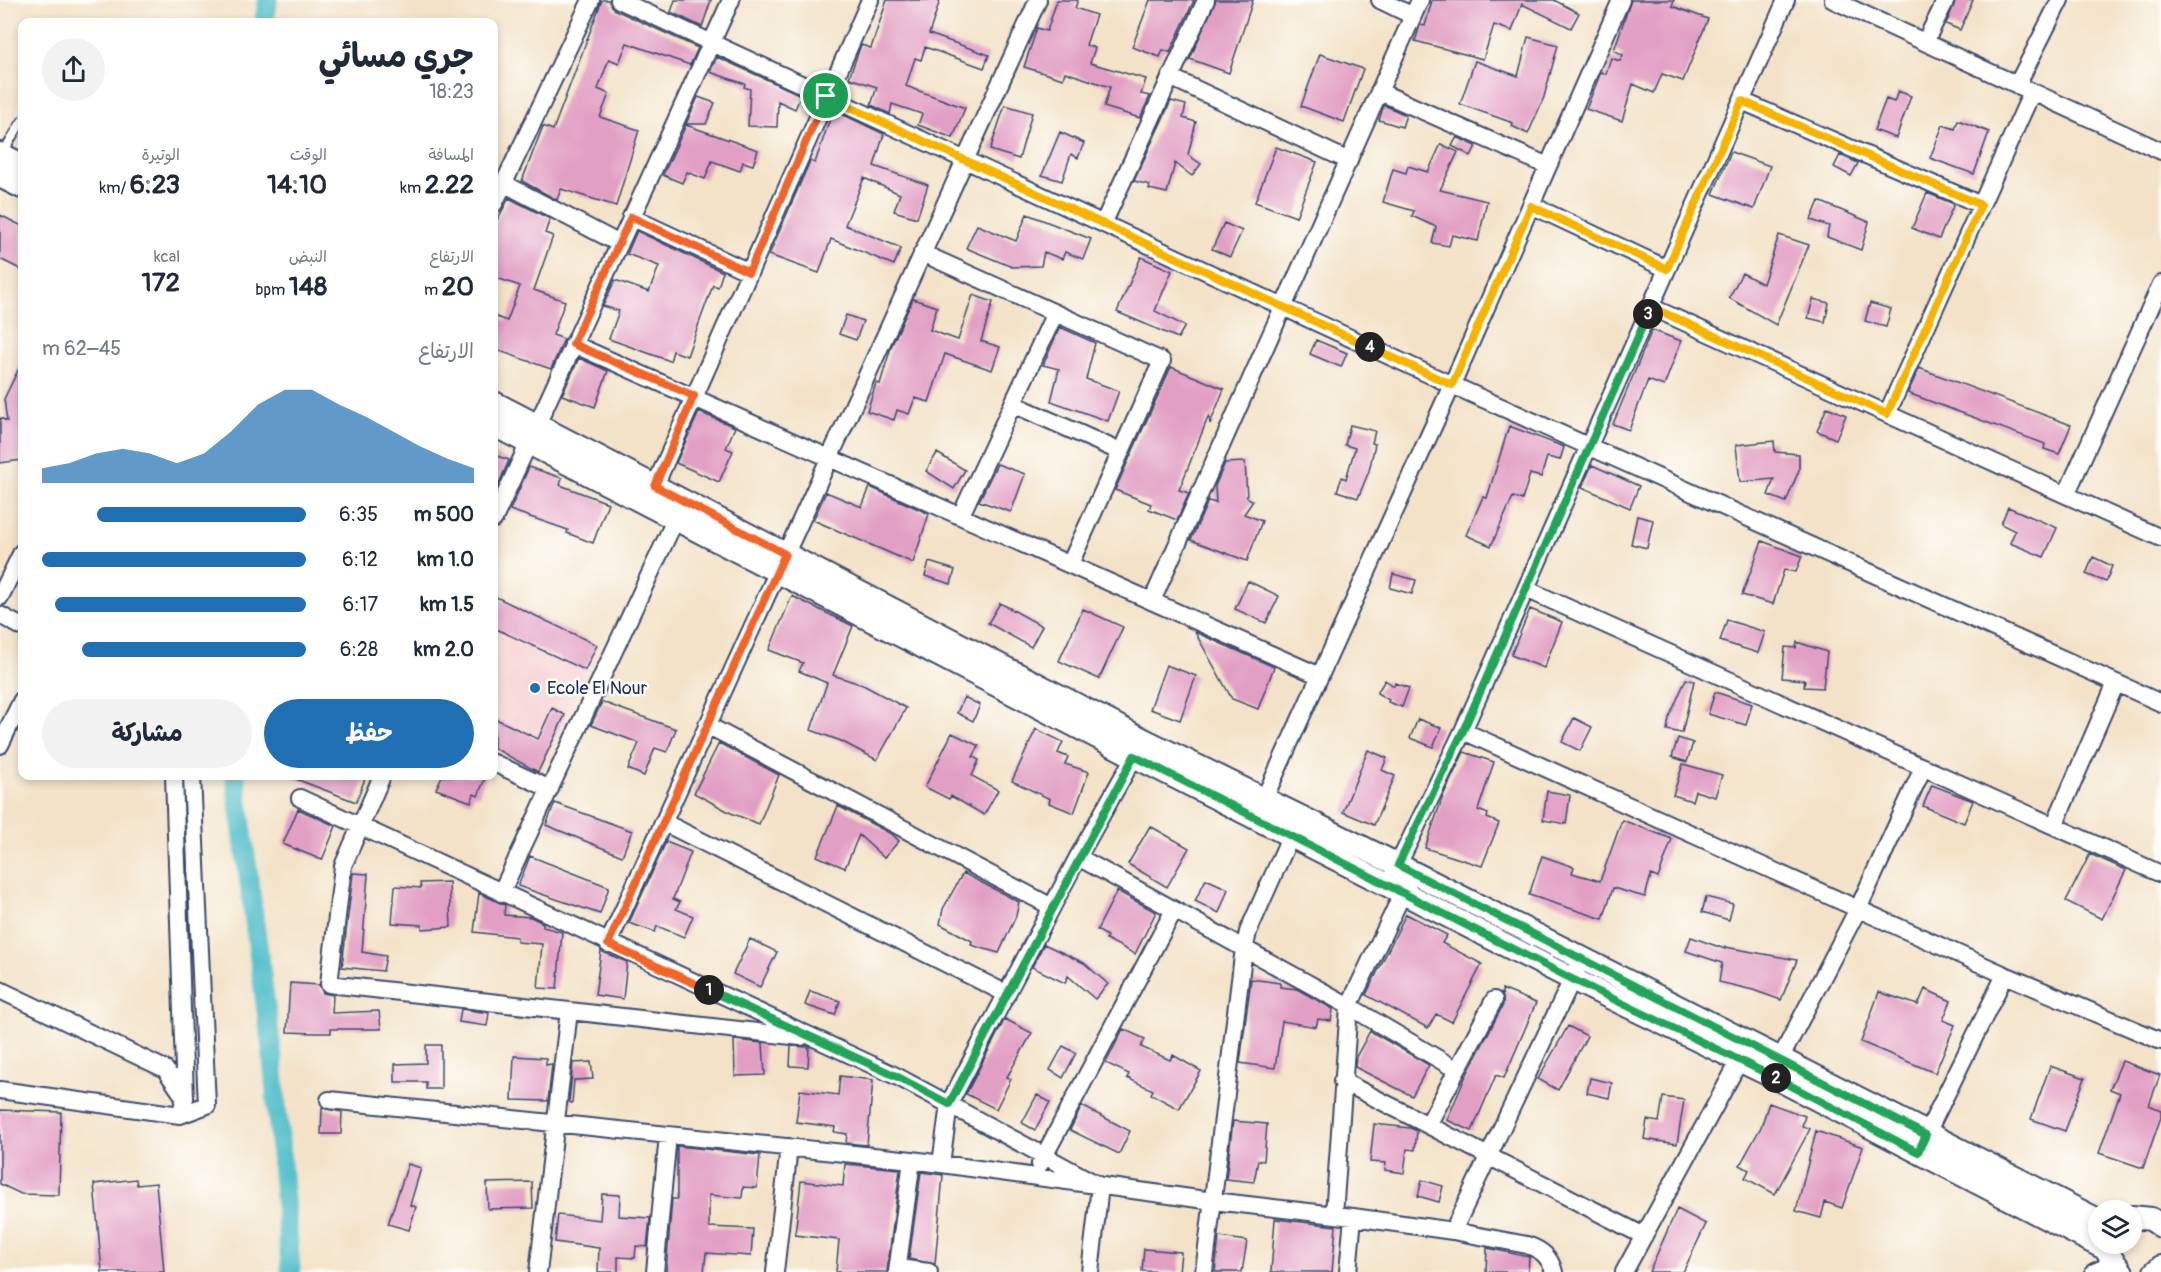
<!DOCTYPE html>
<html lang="ar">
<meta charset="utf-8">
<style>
:root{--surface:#fff;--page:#f2f2f3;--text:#1f2937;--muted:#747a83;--accent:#1f6fb2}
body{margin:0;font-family:Pangolin,"Playpen Sans Arabic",sans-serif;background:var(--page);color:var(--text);direction:rtl;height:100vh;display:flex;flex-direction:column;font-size:22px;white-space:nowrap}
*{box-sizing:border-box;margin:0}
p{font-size:20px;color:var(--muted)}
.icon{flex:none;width:33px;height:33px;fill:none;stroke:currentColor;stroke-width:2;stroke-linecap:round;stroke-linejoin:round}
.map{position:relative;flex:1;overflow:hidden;direction:ltr}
.drawer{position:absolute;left:18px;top:18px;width:480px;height:762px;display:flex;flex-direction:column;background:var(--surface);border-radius:12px;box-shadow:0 3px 9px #0003;direction:rtl}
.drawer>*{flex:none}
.buttons{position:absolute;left:2088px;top:1200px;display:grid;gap:12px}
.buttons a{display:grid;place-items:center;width:54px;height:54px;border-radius:50%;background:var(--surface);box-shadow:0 3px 9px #0003;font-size:30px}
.pin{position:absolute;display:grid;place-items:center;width:51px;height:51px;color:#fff;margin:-26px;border:3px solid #fff;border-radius:50%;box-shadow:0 2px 6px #0007}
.km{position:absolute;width:30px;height:30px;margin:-15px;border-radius:50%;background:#222;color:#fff;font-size:16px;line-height:30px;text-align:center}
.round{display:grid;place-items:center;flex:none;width:63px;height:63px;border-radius:32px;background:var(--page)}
.headline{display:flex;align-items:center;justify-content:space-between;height:102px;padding:0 24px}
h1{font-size:33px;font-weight:700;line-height:45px}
.figures{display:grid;grid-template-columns:repeat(3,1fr);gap:9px;height:102px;padding:6px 24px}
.figures div{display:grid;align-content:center}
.figures b{font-size:26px;font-weight:700}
.figures small{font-size:16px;font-weight:400}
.figures p{font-size:16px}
.chart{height:168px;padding:12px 24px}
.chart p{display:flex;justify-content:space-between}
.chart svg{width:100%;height:108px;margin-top:6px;fill:var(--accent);opacity:.7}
.button{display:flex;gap:12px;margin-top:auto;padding:12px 24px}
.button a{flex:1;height:69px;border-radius:36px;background:var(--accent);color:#fff;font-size:24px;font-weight:700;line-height:69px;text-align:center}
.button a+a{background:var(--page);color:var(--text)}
ul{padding:0 24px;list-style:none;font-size:20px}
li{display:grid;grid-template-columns:96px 72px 1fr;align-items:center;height:45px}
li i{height:15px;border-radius:8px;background:var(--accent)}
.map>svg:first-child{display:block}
</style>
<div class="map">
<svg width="2161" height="1272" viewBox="0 0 2161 1272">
<rect width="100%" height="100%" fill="#fdfcf7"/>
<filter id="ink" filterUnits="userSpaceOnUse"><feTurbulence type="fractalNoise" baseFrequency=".0167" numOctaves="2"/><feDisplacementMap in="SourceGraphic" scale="12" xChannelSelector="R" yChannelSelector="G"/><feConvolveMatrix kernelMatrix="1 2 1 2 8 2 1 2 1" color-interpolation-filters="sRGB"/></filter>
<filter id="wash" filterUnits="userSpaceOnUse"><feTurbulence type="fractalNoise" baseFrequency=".008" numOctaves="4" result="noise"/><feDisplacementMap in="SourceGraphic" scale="24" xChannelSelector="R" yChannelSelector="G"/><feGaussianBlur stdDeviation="1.35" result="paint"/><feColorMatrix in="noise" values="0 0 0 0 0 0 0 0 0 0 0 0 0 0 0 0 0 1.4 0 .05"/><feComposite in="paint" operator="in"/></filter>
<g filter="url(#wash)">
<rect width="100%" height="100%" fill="#f3e2c7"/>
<!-- built -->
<path fill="#f7cfd2" d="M494,596L597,645L540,770L494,748Z"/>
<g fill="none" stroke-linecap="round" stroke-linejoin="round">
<!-- canal -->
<path stroke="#50bec9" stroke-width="20" d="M264,22L268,0
M235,776L272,1053L291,1272"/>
</g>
<g id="blocks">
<!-- building -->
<path fill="#e29fc4" d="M602,0H609L615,10L698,48L690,65L627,43L619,63L609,59L598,89L609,94L600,117L639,130L616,206L561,189L557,200L522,181L543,126L553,130Z
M675,0H711L702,27L671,12Z
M887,0H940L929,34L989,55L984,68L925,47L921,60L915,58L906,86L965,108L953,138L918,125L922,114L892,104L890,114L871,105L877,87L849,78L861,45L871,48Z
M1057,0H1078L1075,8L1096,15L1086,45L1095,48L1090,63L1146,79L1141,94L1150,96L1140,118L1104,107L1110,87L1065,72L1063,79L1024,67L1037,28L1047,31Z
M1150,0H1194L1170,52L1163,50L1160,57L1132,47Z
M1216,0H1253L1229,73L1190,59Z
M1432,0H1554L1579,13L1571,28L1522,4L1512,31L1494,25L1483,59L1415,41L1420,25L1425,26Z
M1631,0H1674L1672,6L1708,19L1683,81L1662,74L1654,93L1633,84L1622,121L1586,109L1601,72L1606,74L1611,58L1620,61L1623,55L1614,50Z
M1956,0H1973L1960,30L1946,24Z
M1528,37L1558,45L1544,97L1528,134L1512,126L1513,123L1460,104L1475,61L1518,76Z
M1320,54L1363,69L1344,122L1301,106Z
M717,57L801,95L795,109L778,101L777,127L748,126L750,89L744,87L745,84L710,72Z
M1898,91L1911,96L1896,138L1874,130L1886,99L1894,102Z
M698,97L715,103L706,124H686Z
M1171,101L1186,105L1183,118L1196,122L1188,155L1201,164L1192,176L1175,163L1167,193L1149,189L1150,185L1134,181Z
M1005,105L1032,113L1019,159L990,150Z
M1384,105L1406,115L1402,127L1379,120Z
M833,110L884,134L874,166L928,185L917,218L894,211L900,194L864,178L845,225L901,248L894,265L831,239L819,273L769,255L810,161L815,163Z
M1958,120L1989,132L1974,174L1930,158L1943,125L1955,129Z
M686,125L758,150L753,165L743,162L740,171L712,161L705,179L687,172L682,183L663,175Z
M1060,132L1084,143L1078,158L1071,154L1062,181L1042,175Z
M1457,137L1476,146L1471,156L1452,146Z
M1441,144L1458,152L1440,190L1487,201L1478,241L1452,235L1449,246L1432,243L1436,227L1412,216L1414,211L1383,202L1393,169L1406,173L1408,166L1428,172Z
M1276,147L1317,162L1296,217L1255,202Z
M1731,152L1770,166L1754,209L1713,194Z
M1840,155L1858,163L1851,176L1834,167Z
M1927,193L1954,204L1939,239L1912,228Z
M509,198L550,219L545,233L553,236L534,290L565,301L553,335L564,339L551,369L494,349V316L507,321L520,286L494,277V226Z
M1819,201L1869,222L1861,250L1827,237L1829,226L1811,220Z
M1027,214L1091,239L1083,259L1065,252L1062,259L1044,252L1041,266L1012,267L966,248L977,225L1016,241Z
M0,215L22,226V270L0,259Z
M1224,223L1242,231L1230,257L1212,249Z
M637,231L723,272L718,287L713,285L687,356L673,351L670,361L609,339L619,311L603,306L615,280L649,292L659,266L627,254Z
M1779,235L1809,245L1776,325L1729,298L1742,273L1763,284Z
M1141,257L1172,271L1155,311L1185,326L1178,338L1117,312Z
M973,295L993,302L981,341L1000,347L992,370L945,354L929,402L915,398L909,414L897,410L894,420L867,411L876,383L880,384L891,347L913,299L937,307L930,330L958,340Z
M1813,299L1829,303L1825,322L1808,318Z
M1870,303L1891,309L1886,327L1865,321Z
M846,315L863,321L856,340L839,334Z
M1060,327L1095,343L1086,379L1119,391L1108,421L1051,401L1059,369L1043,365Z
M1652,330L1681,341L1664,386L1648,380L1629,430L1613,424Z
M1316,340L1347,353L1341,367L1310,354Z
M579,358L608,371L595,407L562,395Z
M22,362V460L0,463V418L7,421L4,399Z
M1171,367L1224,389L1210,424L1209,415L1179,490L1189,493L1177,520L1149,509L1151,504L1115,490Z
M1919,368L2071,425L2059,454L2044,449L2045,444L1908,393Z
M1827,407L1846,415L1836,439L1817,431Z
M699,412L735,427L726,448L733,451L719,482L676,463Z
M1350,425L1375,431L1372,443L1375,444L1369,471L1358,498L1337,491L1342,477L1346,479L1355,448L1345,445Z
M1509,426L1564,447L1560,460L1547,457L1541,477L1530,474L1522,500L1513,497L1491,546L1466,535L1483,497L1487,498Z
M1774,441L1775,452L1799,454V470L1786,502L1768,495L1774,479L1740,482L1736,445Z
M937,453L965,470L954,489L926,471Z
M494,455L509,460L494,495Z
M1245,462L1247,497L1253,501L1244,514L1262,521L1247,561L1191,540L1208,501L1216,503L1215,486L1225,463Z
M997,464L1025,474L1011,512L979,501Z
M1592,465L1639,486L1630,508L1582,487Z
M529,467L562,478L560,485L608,503L593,543L567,533L568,530L510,510Z
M870,487L929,514L913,563L813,520L826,492L862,507Z
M2008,507L2057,528L2044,557L2010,543L2015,531L2001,524Z
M1637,516L1653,520L1647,548L1631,544Z
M1762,541L1802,556L1796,572L1784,570L1773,604L1742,595Z
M2093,557L2112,566L2106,582L2086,574Z
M929,562L955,570L951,584L925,576Z
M1393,574L1416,580L1412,594L1390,588Z
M1248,581L1279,596L1266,623L1235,609Z
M494,596L597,645L585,670L494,628Z
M792,596L853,626L833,675L863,685L906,708L877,760L841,741L811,730L827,683L799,671L803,663L769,650Z
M1000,603L1042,626L1031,647L988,623Z
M1083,609L1123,627L1099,679L1059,661Z
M1530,609L1562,622L1544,668L1511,655Z
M1727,620L1765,632L1758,653L1720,641Z
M1195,632L1274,667L1258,709L1232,699Z
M1797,642L1827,652L1823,688L1804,687L1805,680L1782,678L1785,647L1796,648Z
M1166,665L1196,676L1180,720L1150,709Z
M1686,679L1694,681L1682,733L1667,730L1669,718Z
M1385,680L1394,686L1395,683L1409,688L1402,707L1388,702L1389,700L1377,693Z
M1715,692L1752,704L1746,725L1708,714Z
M964,697L980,705L973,721L957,713Z
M602,702L676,729L667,752L655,748L644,776L628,769L639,743L591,725Z
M552,708L565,715L538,772L494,748V718L538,739Z
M1574,718L1592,727L1580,751L1562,742Z
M1418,719L1441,728L1433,747L1410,738Z
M1036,729L1063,742L1058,753L1068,757L1065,764L1089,772L1074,813L1049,803L1050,799L1012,781Z
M952,733L979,746L973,757L979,760L972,776L998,790L984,815L951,796L949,799L925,787Z
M1678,738L1693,743L1687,762L1672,757Z
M719,743L779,775L759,824L731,813L694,793Z
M1368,750L1387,758L1382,770L1395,776L1374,825L1343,812Z
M1464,752L1494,762L1478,810L1488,814L1487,818L1499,823L1482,866L1425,848L1443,796Z
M1683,764L1722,775L1715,797L1695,791L1692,801L1673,795Z
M288,776H366L356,802Z
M442,776H486L478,796L474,794L471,802L436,789Z
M1932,785L1973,801L1964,823L1923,806Z
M1547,791L1570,795L1566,824L1543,820Z
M555,803L632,831L622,856L546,825Z
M838,806L893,835L899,841L884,858L859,835L845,868L817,856Z
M298,809L336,826L322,860L283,844Z
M1622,820L1672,839L1658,878L1651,875L1645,897L1613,888L1603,919L1529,895L1542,856L1574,867L1572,873L1600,881Z
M1150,826L1189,848L1167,887L1128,864Z
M666,842L691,852L673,899L680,902L676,909L693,916L684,937L657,926L655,932L629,923Z
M2090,854L2126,870L2102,919L2066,901Z
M530,856L609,887L600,914L518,886Z
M353,873L368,874L362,952L386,956L383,971L342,967Z
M963,873L1019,902L1016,916L999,953L971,945L972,941L940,924L943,909Z
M1206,879L1228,889L1219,913L1195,901Z
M449,882L451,927L422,929V925L392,923L395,886L421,888L420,883Z
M1117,891L1156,912L1135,954L1106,939L1107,936L1097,930Z
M479,893L505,905L504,915L531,917L543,923V927L562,932L557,989L538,988L542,944L517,942V937L474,932Z
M1706,897L1733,904L1729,920L1702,912Z
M1406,914L1447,935L1442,943L1482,964L1452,1022L1436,1014L1428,1028L1366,995Z
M1691,937L1725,949V947L1797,960L1781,1000L1753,990L1719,982L1722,963L1686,951Z
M750,939L777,952L760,987L733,974Z
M1044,944L1084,963L1108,984L1095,999L1068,976L1065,983L1032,967Z
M601,951L627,962L623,999L595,995Z
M1251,979L1280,983V987L1297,989L1333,1009L1331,1021L1318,1019L1316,1027L1282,1021L1275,1068L1240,1063Z
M290,983L319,985L323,993L333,995L332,1013L379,1011L381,1029H331V1033H314L287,1032Z
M1502,989L1536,1003L1504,1078L1496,1075L1472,1131L1447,1120L1465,1078L1503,1005Z
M1925,989L1951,1001L1943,1020L1955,1025L1935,1073L1861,1042L1879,992L1918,1005Z
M810,991L840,1001L835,1015L805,1005Z
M461,1009L489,1013L487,1026L459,1022Z
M1005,1019L1032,1033L1007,1077L1011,1079L996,1109L966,1094Z
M1568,1026L1587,1036L1558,1090L1538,1079Z
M1123,1029L1145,1039L1141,1047L1170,1060L1173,1055L1201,1071L1179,1109L1151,1094L1153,1090L1127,1078L1129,1074L1106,1063Z
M1370,1031L1429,1065L1412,1096L1355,1067L1356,1057Z
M734,1040L763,1043L765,1075L735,1076Z
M426,1045H441V1089H426V1082H395V1064L426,1063Z
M791,1046L809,1047L808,1067L790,1066Z
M1063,1046L1076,1053L1063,1078L1050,1070Z
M514,1056L546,1058V1065L552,1064L548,1101L512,1100Z
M2122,1061L2160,1075L2149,1105L2161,1110V1117L2143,1168L2099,1153L2120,1093L2110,1089Z
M591,1062L593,1079L574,1080L572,1103L569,1102L573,1063Z
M2050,1066L2085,1078L2065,1131L2031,1119Z
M840,1076L873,1080L867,1145L846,1143L847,1134L834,1132L835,1127L796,1122L800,1090L838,1095Z
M1590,1078L1612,1083L1609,1098L1587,1093Z
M1037,1095L1050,1102L1035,1130L1022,1123Z
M1663,1097L1684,1100L1677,1144L1644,1139L1647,1120L1659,1122Z
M1769,1103L1805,1116L1802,1126L1810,1129L1775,1194L1745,1178L1749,1170L1740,1165L1761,1127Z
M1082,1106L1130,1131L1119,1154L1070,1130Z
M322,1108L342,1112L341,1134H321Z
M0,1110L61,1112L59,1195L21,1194L0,1184Z
M1233,1121L1267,1124L1264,1161L1258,1160L1254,1182L1226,1179Z
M1374,1124L1410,1128L1417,1131L1415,1150L1407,1149L1404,1173L1385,1170L1386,1163L1370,1162Z
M1816,1131L1863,1147L1842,1208L1825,1202L1821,1218L1796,1211Z
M677,1146L760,1155L757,1188L743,1187L742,1198L709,1195V1227L753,1229L751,1256L706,1253L704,1272H666L672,1199H677Z
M408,1164L421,1168L410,1205L416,1207L409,1230L388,1224Z
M845,1164L900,1169L887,1272H836L839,1240L795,1235L801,1181L843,1186Z
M921,1172L943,1175L935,1264L909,1259Z
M136,1179L137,1185L156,1183L164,1272H102L94,1184Z
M1422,1180L1443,1186L1439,1202L1418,1196Z
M532,1182L533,1208L488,1209L487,1183Z
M602,1194L620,1195L619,1216L650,1218L647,1247L636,1246L635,1258L618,1257V1272H598L599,1248L555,1242L558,1215L600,1220Z
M1677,1209L1706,1224L1683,1272H1649Z
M1275,1219L1336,1226L1332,1272H1271Z
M1219,1237L1247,1241L1242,1272H1215Z
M1487,1248L1529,1257L1528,1272H1486Z
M1144,1249L1181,1252L1179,1272L1142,1271Z"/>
</g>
</g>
<g filter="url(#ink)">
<use href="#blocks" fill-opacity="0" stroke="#3b4a6e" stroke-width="1.5"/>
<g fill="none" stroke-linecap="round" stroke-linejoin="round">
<!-- lane casing -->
<g stroke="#3b4a6e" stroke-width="11">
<path id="lane" d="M2,154L22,121"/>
</g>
<!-- street casing -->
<g stroke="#3b4a6e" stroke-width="20">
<path id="street" d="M619,0L1452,385L2161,703
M1380,0L1413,16
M1833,0L2161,151
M1925,42L1946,0
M1170,77L1349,161
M2017,85L2060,0
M1380,92L1548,166
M1742,101L1981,205
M503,183L618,243
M494,204L591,0
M1531,205L1667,269
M631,217L749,272
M1103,224L1206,0
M922,253L1162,361L1070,564
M1651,307L2161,538
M573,344L1320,676
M1013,404L1121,452
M1887,414L2032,92
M2066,495L2161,284
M650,497L870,0
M961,515L1055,313
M494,519L731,0
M1526,589L2161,874
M0,597L22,552
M1152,601L1420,0
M0,615L22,627
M707,725L1052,907
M1463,731L2005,975L2161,1041
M0,745L22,700
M494,763L550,789
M174,776L185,1098
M382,776L343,866L329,984L801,1037
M300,798L898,1077L1100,1186L1090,1272
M1260,808L1452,385L1621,0
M663,822L1007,994
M2054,826L2116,683
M1078,857L1349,1006L1457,1070
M1393,875L1463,731L1786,0
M501,893L676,518
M608,944L1038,0
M0,990L165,1069L185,1098L180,1115L0,1090
M1775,1069L1858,909L1923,768
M1342,1081L1644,1236
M329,1100L912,1160L1213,1201L1353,1217L1453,1231L1527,1245C1542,1250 1550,1257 1554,1272
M180,1115L207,1105L192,776
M1428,1125L1494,1000
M1922,1143L2005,975
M941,1164L949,1104L1078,857L1139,748
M1040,1164L1174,910
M1334,1215L1349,1006L1408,882
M1453,1231L1577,969
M898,1268L929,1272
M538,1272L569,1011
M655,1272L668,1135
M775,1272L789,1147
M897,1272L912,1160
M1204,1272L1243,956L1248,932L1291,835
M1348,1272L1353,1217
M1624,1272L1740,1060
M2094,1272L2113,1264"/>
</g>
<!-- secondary casing -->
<g stroke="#3b4a6e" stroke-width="26">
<path id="secondary" d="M0,154L22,165
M0,176L22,187
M494,403L1144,740L1398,865L2098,1220
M494,425L1134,756L1572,979L1772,1076L2108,1250
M2132,1217L2151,1219L2161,1226
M2108,1244L2110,1257L2122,1272
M2155,1272L2161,1267"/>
</g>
<!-- lane -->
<use href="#lane" stroke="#fff" stroke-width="8"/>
<!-- street -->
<use href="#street" stroke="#fff" stroke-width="16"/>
<!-- secondary -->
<use href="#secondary" stroke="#fff" stroke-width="22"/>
</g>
</g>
<g fill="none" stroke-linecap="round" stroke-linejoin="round" filter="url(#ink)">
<!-- split-1 casing -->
<g stroke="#fff" stroke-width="12">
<path id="split-1" d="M709,990L608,944L785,554L655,486L694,396L573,344L631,217L749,272L826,96"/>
</g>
<!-- split-2 casing -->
<g stroke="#fff" stroke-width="12">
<path id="split-2" d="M709,990L898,1077L949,1104L1134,756L1572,979L1776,1078"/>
</g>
<!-- split-3 casing -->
<g stroke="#fff" stroke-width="12">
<path id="split-3" d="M1648,314L1463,731L1398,865L1926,1135L1918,1152L1776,1078"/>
</g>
<!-- split-4 casing -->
<g stroke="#fff" stroke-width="12">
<path id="split-4" d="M1370,347L1452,385L1531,206L1667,269L1742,101L1981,205L1887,414L1651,307L1648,314"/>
</g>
<!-- split-5 casing -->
<g stroke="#fff" stroke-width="12">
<path id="split-5" d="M826,96L1370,347"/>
</g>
<!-- split-1 -->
<use href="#split-1" stroke="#f0652b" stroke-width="8"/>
<!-- split-2 -->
<use href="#split-2" stroke="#22a559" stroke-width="8"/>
<!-- split-3 -->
<use href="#split-3" stroke="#22a559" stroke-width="8"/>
<!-- split-4 -->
<use href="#split-4" stroke="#f5b400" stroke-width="8"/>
<!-- split-5 -->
<use href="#split-5" stroke="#f5b400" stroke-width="8"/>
</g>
<!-- markers -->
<circle fill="#1f6fb2" stroke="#fdfcf7" stroke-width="2" cx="535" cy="688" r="6"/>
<g text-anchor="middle" stroke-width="5" stroke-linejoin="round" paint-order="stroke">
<!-- poi labels -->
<g font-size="18" fill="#1b2f5e" stroke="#fdfcf7" text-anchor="start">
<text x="547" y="694">Ecole El Nour</text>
</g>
</g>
</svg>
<div class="buttons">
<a><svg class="icon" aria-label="layers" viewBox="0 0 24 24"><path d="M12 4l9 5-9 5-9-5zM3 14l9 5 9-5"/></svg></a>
</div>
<div class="pin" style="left:826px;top:96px;background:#1e9e55"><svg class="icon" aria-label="arrive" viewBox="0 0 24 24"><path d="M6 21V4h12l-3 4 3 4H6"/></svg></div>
<b class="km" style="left:709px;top:990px">1</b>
<b class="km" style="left:1776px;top:1078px">2</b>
<b class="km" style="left:1648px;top:314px">3</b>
<b class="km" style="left:1370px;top:347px">4</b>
<section class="drawer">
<div class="headline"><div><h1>جري مسائي</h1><p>18:23</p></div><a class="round"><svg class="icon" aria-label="share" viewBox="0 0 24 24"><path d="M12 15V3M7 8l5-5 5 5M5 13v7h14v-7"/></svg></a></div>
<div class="figures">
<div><p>المسافة</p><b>2.22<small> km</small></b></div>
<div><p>الوقت</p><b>14:10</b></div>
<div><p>الوتيرة</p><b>6:23<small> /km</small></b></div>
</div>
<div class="figures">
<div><p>الارتفاع</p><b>20<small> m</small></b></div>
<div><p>النبض</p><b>148<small> bpm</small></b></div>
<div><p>kcal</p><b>172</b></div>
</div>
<div class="chart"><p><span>الارتفاع</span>45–62 m</p>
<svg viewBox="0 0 160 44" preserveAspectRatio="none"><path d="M0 44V38L10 36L20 32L30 30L40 32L50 36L60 32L70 23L80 12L90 6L100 6L110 12L120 17L130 23L140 29L150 34L160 38V44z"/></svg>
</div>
<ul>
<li><b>500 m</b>6:35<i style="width:79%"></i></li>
<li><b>1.0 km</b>6:12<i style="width:100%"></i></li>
<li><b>1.5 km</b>6:17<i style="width:95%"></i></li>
<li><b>2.0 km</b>6:28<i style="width:85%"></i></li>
</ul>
<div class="button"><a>حفظ</a><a>مشاركة</a></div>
</section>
</div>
